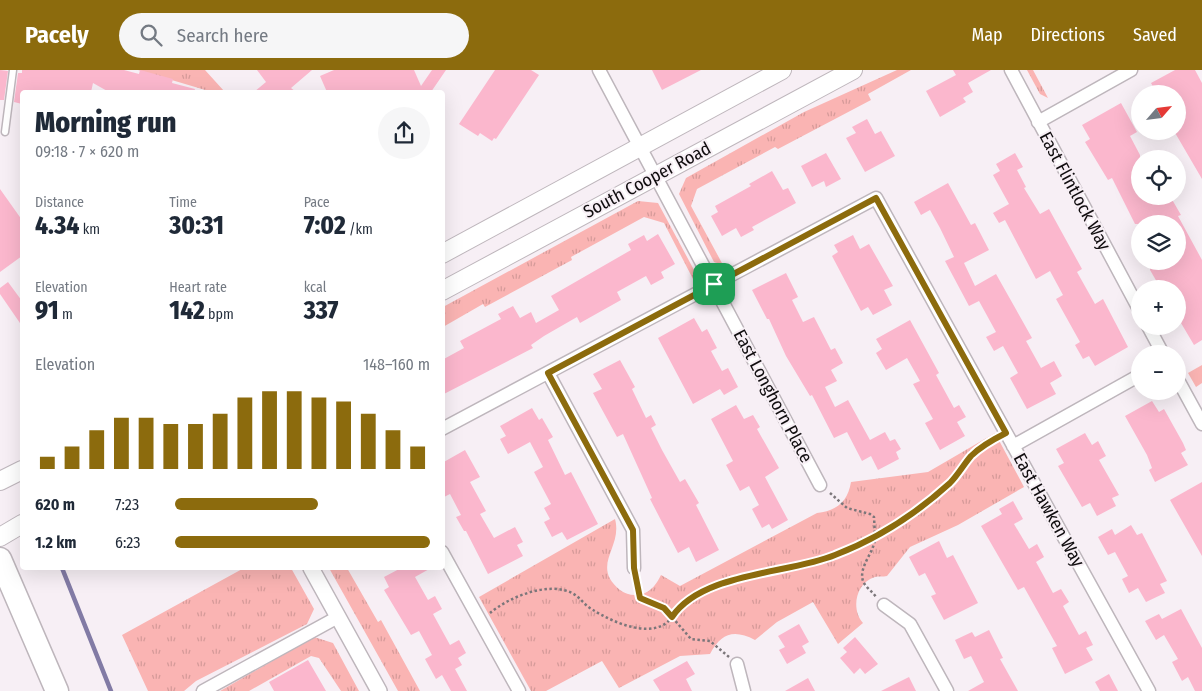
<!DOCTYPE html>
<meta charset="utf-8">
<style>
:root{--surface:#fff;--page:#f6f6f7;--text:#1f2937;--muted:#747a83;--accent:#8c6b0d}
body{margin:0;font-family:"Fira Sans Condensed",sans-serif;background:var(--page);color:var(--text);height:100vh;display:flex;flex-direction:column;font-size:19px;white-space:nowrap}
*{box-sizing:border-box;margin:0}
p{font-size:16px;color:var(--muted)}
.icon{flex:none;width:28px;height:28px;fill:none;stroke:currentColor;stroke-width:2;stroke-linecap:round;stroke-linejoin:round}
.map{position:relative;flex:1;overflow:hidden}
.sheet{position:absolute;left:20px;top:20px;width:425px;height:480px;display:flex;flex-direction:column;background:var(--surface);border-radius:5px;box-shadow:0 5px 20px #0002}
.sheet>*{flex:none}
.needle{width:32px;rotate:62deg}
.controls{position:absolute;left:1131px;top:15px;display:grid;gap:10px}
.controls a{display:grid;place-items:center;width:55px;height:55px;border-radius:50%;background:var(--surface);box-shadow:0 5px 20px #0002;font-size:25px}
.pin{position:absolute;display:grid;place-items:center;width:42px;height:42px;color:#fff;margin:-21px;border-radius:10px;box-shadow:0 2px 8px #0006}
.round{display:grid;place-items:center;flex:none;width:52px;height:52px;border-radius:26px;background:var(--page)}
.overview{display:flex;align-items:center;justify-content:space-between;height:85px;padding:0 15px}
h1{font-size:28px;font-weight:800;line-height:38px}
.stats{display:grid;grid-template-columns:repeat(3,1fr);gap:8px;height:85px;padding:5px 15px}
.stats div{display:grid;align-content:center}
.stats b{font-size:25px;font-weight:800}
.stats small{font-size:14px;font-weight:400}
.stats p{font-size:14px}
.chart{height:140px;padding:10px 15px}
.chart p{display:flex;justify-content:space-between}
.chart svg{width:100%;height:90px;margin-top:5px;stroke:var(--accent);stroke-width:6}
ul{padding:0 15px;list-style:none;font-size:16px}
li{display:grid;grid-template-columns:80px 60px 1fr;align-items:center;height:38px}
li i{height:12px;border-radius:6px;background:var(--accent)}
header{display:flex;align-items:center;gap:30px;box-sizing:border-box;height:70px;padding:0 25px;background:var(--accent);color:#fff}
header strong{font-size:24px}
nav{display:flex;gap:28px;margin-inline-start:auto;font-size:18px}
.search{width:350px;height:45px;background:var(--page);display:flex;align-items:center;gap:12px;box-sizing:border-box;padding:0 18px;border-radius:28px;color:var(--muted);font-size:19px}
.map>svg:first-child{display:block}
</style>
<header>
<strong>Pacely</strong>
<div class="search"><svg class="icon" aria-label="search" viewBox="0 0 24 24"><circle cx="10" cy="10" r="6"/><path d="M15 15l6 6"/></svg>Search here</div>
<nav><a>Map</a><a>Directions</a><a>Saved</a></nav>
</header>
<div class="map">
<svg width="1202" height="621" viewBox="0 0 1202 621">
<defs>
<pattern id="grass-tufts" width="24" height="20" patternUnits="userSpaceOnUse" patternTransform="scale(1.25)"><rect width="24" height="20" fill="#fab4b3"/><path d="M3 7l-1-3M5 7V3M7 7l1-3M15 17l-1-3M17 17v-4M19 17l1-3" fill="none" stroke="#d59a99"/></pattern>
</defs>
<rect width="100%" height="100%" fill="#f7eff5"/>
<!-- grass -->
<path fill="url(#grass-tufts)" d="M138,0H205L224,21V22H212Z
M897,0H911L868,24L871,30L778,79L775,77L697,119L691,136L723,195L714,192L679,124L686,108L804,42Z
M1027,0H1033L1048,28L1040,24Z
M638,131L658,133L694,200L693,209L664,153L644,147L571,187L572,190L485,237L483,234L443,257V237Z
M1202,295V313L1196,317L1188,303Z
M995,363L1024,417L958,455L910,477L887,506C883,507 878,506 875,507C855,513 851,540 863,553L838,574L813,532L777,552L755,570C734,559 721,563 710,584L680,586L619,618L602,591L546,621H531L479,527L615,449C623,478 590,495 620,520C627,525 634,526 642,524C652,521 657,513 661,505L680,516L817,443C837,441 848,431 851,412L928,402Z
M244,498H291L314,539L307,554L196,611L184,621H148L122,565Z
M329,498H347L378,552L381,550L420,621H398Z
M314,567L333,573L359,621H341L319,588L311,586L249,621H220Z"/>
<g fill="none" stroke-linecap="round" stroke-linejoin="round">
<!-- stream -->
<path stroke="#827ba5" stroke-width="4.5" d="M62,498L111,621"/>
</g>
<!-- building -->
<path fill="#fbb7cd" d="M0,0L8,1L4,30H0Z
M22,0H124L139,4L140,0L173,9L172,13L195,19L194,22H109L93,13L91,22H22V34L14,32L18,3H22Z
M257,0H312L291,18L296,22H254L266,12Z
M334,0H414L421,16L432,0H446L431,22H327L320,6Z
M495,0H531L539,5L496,69L494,68L492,71L480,63L478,66L459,54Z
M652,0H701L662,20Z
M953,0H991L968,13L973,22L963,28L966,32L940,47L926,21L956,5Z
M1175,0H1195L1202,13V109L1174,61H1178V24H1157L1151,13Z
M1121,33L1137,62L1130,66L1140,85V126H1170L1181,145L1178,146L1202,190V270L1194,275L1181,253L1178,255V219H1161L1150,200V196L1158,191H1178V154H1135L1112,108L1108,110L1085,72L1090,69L1082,55Z
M867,49L875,64L881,61L895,86L865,102L846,68L856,63L852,57Z
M826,83L841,109L826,117L824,111L812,117L801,96Z
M1015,83L1023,97L1017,100L1026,117L1024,118L1040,144L1049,139L1082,199L1077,202L1095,234L1103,229L1128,277L1095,296L1089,286L1083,289L1075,275L1080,272L1056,229L1063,225L1050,201L1036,209L1005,150L999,153L993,143L1009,134L993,105L1000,101L996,94Z
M772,101L783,120L788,118L796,133L752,157L754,160L741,167L736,158L722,166L711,146L718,142L715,136L751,116L749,114Z
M948,113L971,155L975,153L989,180L964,193L975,216L996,204L1032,268L1026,271L1041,298L1054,291L1062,306L1050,313L1056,324L1027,339L1010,308L1018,303L1003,276L994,281L986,267L996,262L979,231L969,236L945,191L954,187L940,158L930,140L921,145L914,132Z
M0,119L22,150V186L0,202Z
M658,164L675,194L661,202L664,208L651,215L646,206L617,222L621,230L580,253L577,247L544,266L531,275L533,278L442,325V290L464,278L460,271L501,249L498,244L513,236L520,248L531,242L536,253L559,240L551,226L631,180L628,174L644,165L647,171Z
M853,165L860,179L869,174L893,216L884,220L892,235L873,245L868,237L861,241L832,186L838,182L834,175Z
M786,203L798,227L792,230L803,252L814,247L831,280L835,278L843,293L831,300L837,311L825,317L835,337L848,330L870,370L885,362L890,371L895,369L901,379L896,382L899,389L878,400L871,386L862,391L847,362L834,368L812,325L810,326L786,286L769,249H767L752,220Z
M8,212L22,231V256L0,224V218Z
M694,248L702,262L707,259L717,278L711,281L722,301L728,298L738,317L724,325L720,319L693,334L658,268Z
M910,250L939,303L936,305L954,338L959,335L966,347L957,352L965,366L940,380L925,353L933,349L913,314L920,311L907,288L886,300L876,283L882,279L876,269Z
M620,290L635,317L632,319L646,348L651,345L656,355L651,358L662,380L680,412L685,409L699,433L696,435L719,480L696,492L689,477L678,483L650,429L652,428L623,364L617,367L593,323L602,319L593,304Z
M1152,331L1159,342L1164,339L1183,373L1186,380L1181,383L1188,395L1155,412L1149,400L1152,398L1147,385L1125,346Z
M736,335L744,349L753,345L760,357L757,359L779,398L765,407L788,450L772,459L769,454L762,458L752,439L759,435L749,416L740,421L726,395L733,391L711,349Z
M532,338L539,350L542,348L553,367L548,370L565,405L571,402L598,454L567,470L562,462L552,467L544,452L550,449L544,438L551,434L534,402L543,397L530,372L508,384L500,369L506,366L500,356Z
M1085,363L1092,375L1098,371L1106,386L1099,390L1119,425L1112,428L1116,436L1097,446L1090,433L1082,437L1058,396L1064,393L1056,379Z
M465,380L480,407L470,412L486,441L480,444L494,468L515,457L523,472L517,475L523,486L488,504L466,461H464L456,447L461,445L450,424L442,428V393Z
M1202,412V486L1170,430Z
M1013,431L1023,449L1014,454L1029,479L1037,474L1044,487L1036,492L1053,523L1061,519L1069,532L1063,536L1079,565L1086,561L1093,575L1086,578L1093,590L1065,604L1052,578L1057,576L1024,517L1018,520L981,456L1002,444L999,439Z
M1131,455L1137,465L1142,463L1167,511L1160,514L1165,523L1146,532L1138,518L1129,523L1122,509L1128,506L1115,482L1108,485L1098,467L1112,459L1115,465Z
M939,471L947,488L953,485L978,533L944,550L931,526L936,524L925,503L919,506L909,487Z
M401,498H431L415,507L428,530L435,526L442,539L433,544L450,575L459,570L466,583L458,588L462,595L455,599L467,621H451L442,605L436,609L425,589L432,585L419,561L411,565L384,520L389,517L384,507Z
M1181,539L1202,578V621H1195L1188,607L1182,611L1172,592L1178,589L1164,565L1156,570L1145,551L1159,544L1162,549Z
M799,554L809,572L802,576L806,583L787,594L779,580L785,577L778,566Z
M989,560L1003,588L1000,589L1018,621H968L984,612L971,586L964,589L955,570L972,562L975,567Z
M855,567L878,594L865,604L860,598L854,604L840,588L847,582L843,578Z
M308,590L326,621H274L269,612Z
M687,591L695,604L686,609L692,621H660L653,610Z
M1109,604L1118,621H1100L1095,612Z
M909,607L916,621H881Z
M808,608L815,621H785Z"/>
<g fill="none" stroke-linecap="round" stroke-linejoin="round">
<!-- service casing -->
<g stroke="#beb6bc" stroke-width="9">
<path id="service" d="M5,62L13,0"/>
</g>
<!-- minor casing -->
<g stroke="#beb6bc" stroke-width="15">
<path id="minor" d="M599,0L820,415
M1011,0L1140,241
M1038,52L1131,0
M1148,256L1163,284
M548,303L633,460L634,498
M1178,310L1202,354
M442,359L876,128L1149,621
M1013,376L1140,305
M442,482L519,621
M884,535L910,554L947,621
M737,594L744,621
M203,621L338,547"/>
</g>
<!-- tertiary casing -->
<g stroke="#beb6bc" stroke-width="18">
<path id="tertiary" d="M311,498L379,621"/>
</g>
<!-- secondary casing -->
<g stroke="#beb6bc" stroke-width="20">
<path id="secondary" d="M442,184L782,0
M442,221L853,0
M0,411L22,400
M0,467L22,454"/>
</g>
<!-- motorway casing -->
<g stroke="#beb6bc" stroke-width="25">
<path id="motorway" d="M0,489L57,621"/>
</g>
<!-- path -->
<path stroke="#7b767a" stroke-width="2.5" stroke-dasharray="2.5 2.5" stroke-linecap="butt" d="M830,423L847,438L870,444L874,447L875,466C901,449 930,434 952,411C967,396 975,379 996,368
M490,543C509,527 548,511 572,523C580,527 585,536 593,540C614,553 655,571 672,547L664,538L640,528L637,509
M729,587L710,571L691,569L672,547L685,531L716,517L753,505L827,488L875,466C876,481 858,496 863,511C865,517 873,522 876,527"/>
<!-- service -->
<use href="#service" stroke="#fff" stroke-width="6"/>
<!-- minor -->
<use href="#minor" stroke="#fff" stroke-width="12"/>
<!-- tertiary -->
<use href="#tertiary" stroke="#fff" stroke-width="15"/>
<!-- secondary -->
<use href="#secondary" stroke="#fff" stroke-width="18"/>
<!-- motorway -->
<use href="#motorway" stroke="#fff" stroke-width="22"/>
</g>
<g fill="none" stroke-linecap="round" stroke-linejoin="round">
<!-- route casing -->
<g stroke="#fff" stroke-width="10">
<path id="route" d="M876,128L1006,363C994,369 981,376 971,386C964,394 958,405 950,413C917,443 877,469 835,485C789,504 702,502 672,547L664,538L640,528L634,498L633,460L548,303Z"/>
</g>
<!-- route -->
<use href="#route" stroke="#8c6b0d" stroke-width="6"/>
</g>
<g text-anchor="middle" stroke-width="4" stroke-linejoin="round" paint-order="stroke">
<!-- street labels -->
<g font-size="18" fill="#100d0f" stroke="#f7eff5">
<text transform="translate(647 110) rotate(-28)" y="6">South Cooper Road</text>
<text transform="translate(1075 121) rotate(62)" y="6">East Flintlock Way</text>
<text transform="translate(773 326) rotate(62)" y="6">East Longhorn Place</text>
<text transform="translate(1049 440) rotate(61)" y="6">East Hawken Way</text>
</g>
</g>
</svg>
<div class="controls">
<a><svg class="needle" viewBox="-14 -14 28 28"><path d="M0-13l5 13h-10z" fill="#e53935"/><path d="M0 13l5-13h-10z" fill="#747a83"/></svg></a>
<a><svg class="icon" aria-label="locate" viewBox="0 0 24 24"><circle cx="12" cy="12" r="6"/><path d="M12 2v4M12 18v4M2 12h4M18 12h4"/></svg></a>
<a><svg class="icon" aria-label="layers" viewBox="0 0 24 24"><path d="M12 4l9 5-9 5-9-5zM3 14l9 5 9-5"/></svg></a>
<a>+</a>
<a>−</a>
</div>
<div class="pin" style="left:714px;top:214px;background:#1e9e55"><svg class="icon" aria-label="arrive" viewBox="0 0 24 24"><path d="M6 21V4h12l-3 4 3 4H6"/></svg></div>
<section class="sheet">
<div class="overview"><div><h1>Morning run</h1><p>09:18 · 7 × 620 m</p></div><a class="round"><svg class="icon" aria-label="share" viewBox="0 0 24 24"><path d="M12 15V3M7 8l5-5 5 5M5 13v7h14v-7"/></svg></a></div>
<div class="stats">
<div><p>Distance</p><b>4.34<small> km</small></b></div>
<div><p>Time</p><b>30:31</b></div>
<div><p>Pace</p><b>7:02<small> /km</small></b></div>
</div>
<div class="stats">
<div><p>Elevation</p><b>91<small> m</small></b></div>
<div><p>Heart rate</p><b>142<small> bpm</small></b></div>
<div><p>kcal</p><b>337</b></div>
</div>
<div class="chart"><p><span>Elevation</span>148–160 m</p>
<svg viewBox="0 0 160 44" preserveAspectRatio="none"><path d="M5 44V38M15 44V33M25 44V25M35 44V19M45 44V19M55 44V22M65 44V22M75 44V17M85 44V9M95 44V6M105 44V6M115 44V9M125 44V11M135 44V17M145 44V25M155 44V33"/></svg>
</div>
<ul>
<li><b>620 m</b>7:23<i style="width:56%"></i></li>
<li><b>1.2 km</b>6:23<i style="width:100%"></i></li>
</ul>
</section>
</div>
